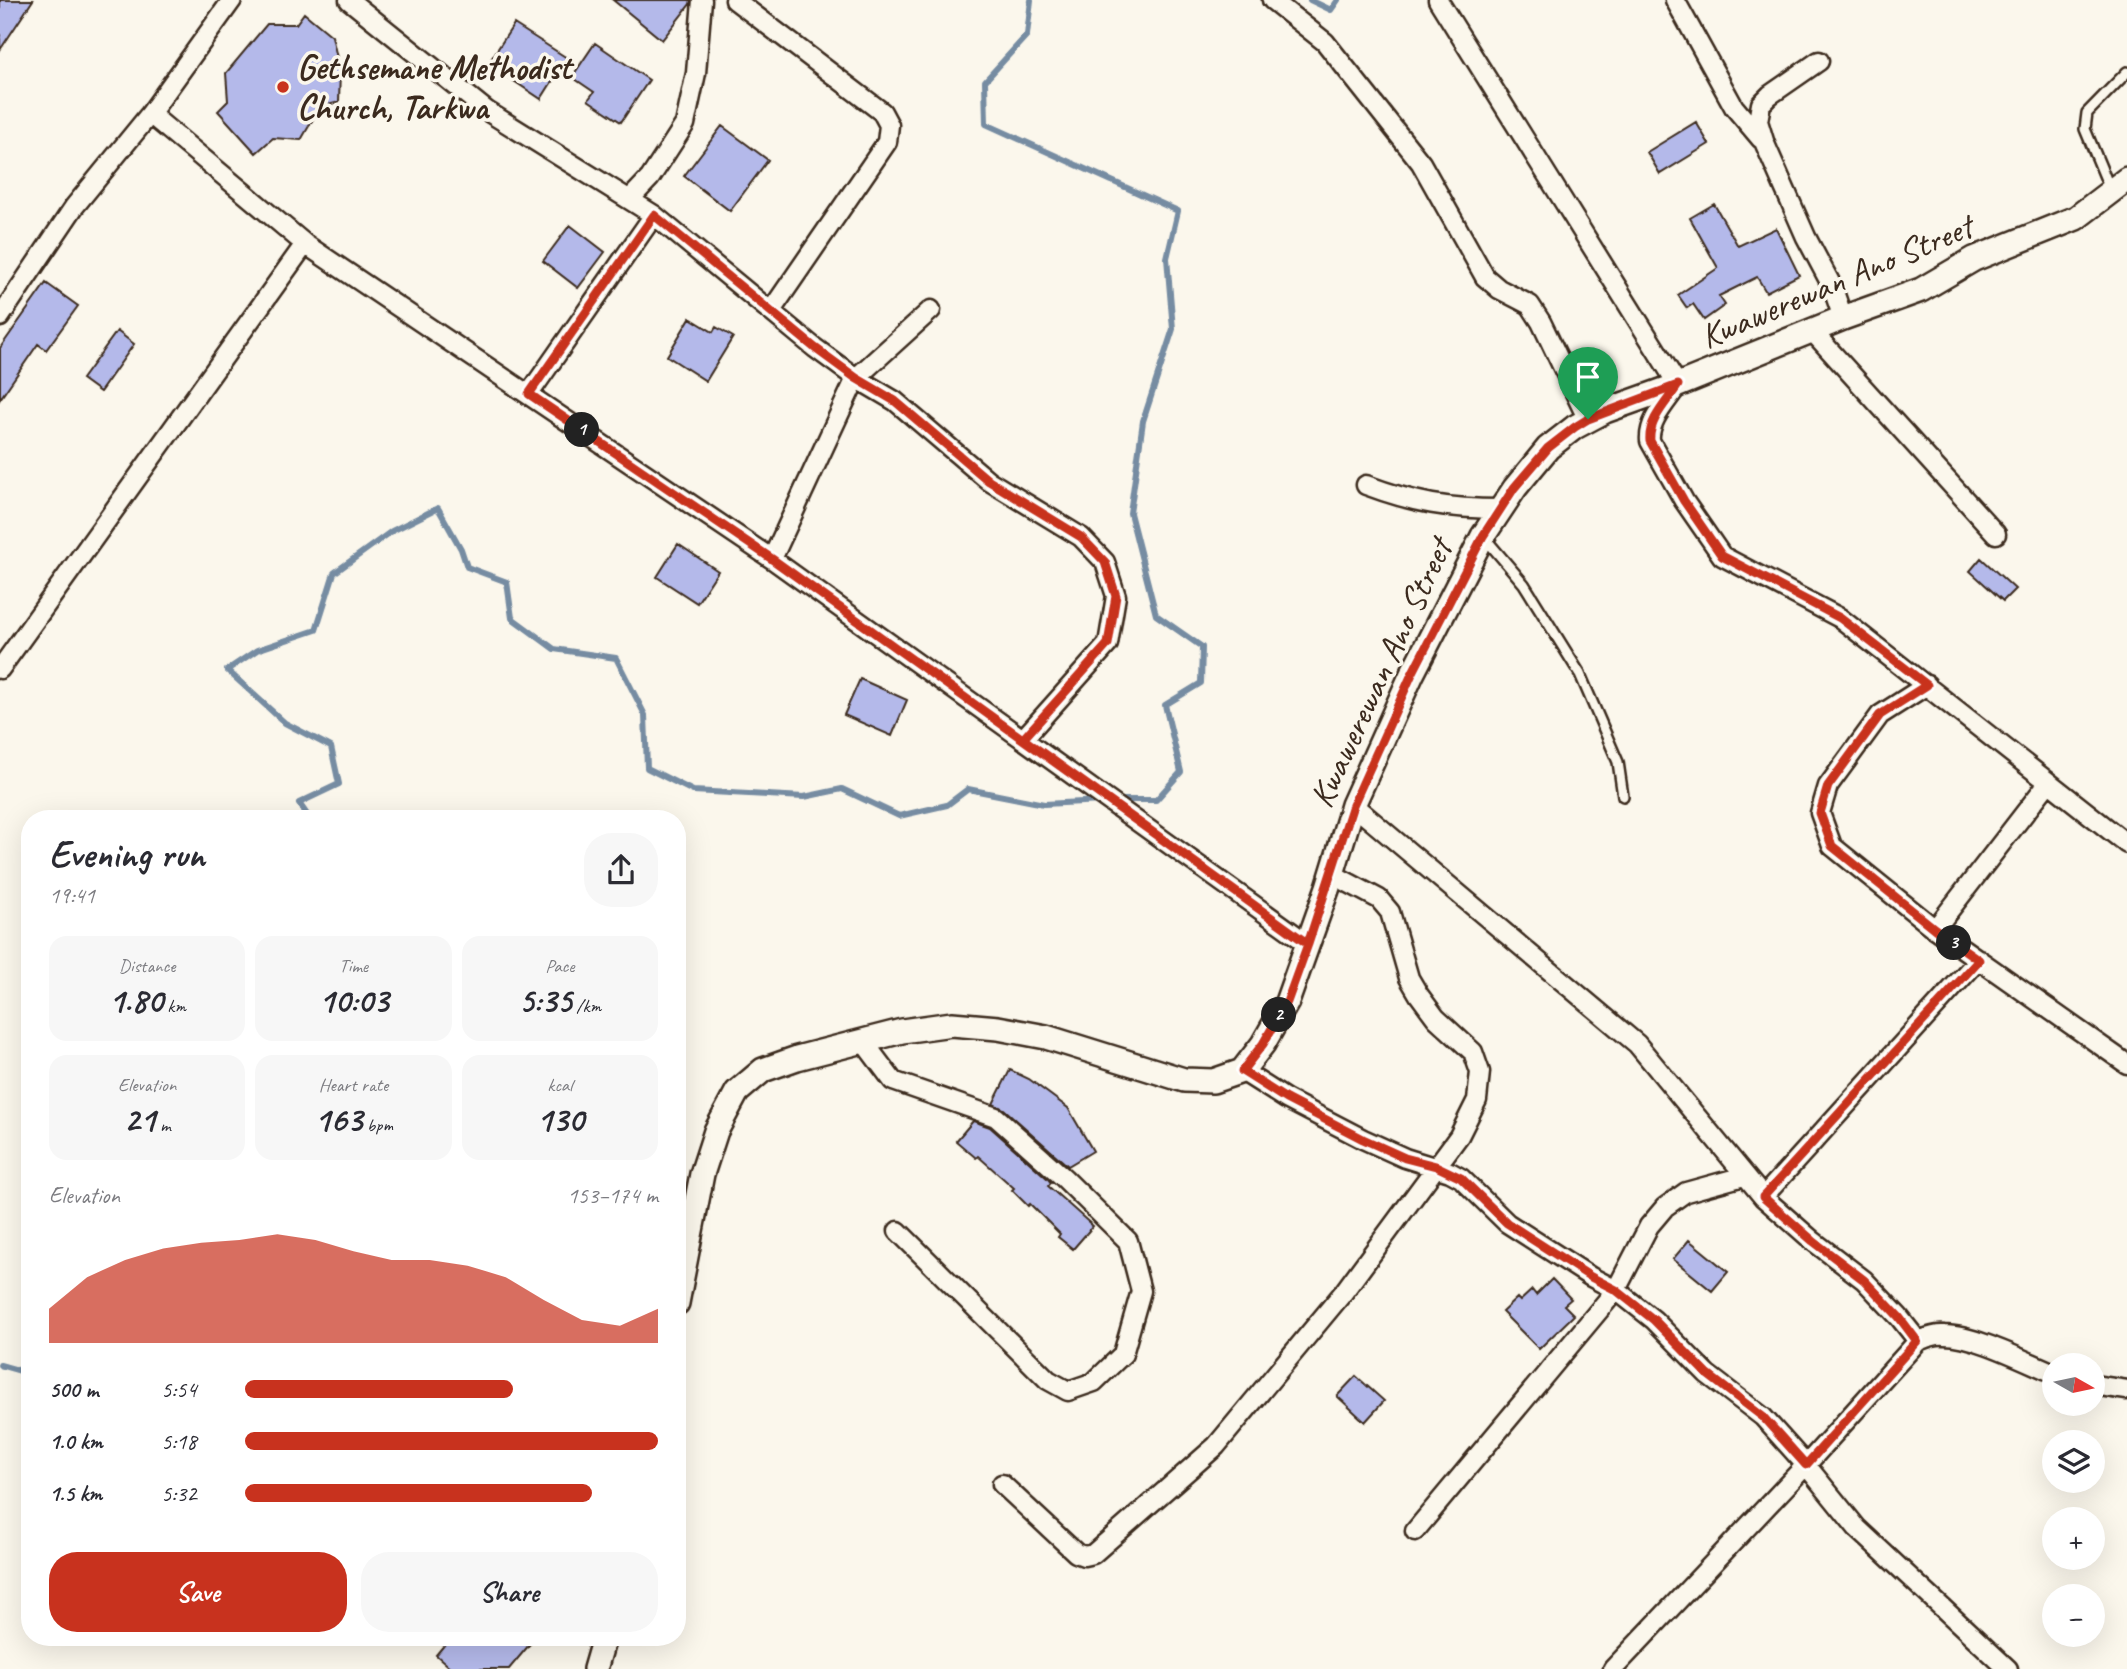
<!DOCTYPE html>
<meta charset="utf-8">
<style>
:root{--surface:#fff;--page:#f7f7f7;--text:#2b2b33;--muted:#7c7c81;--accent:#c8321e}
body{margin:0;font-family:Caveat,sans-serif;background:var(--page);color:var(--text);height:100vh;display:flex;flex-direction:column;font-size:26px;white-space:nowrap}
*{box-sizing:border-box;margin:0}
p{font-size:23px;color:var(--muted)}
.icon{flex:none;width:38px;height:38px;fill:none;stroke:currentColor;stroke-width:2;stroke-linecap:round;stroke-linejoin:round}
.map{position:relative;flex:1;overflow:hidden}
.panel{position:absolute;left:21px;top:810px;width:665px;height:836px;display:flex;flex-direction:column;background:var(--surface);border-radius:28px;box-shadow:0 7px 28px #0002}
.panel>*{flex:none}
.needle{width:46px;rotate:99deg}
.tools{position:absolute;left:2042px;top:1353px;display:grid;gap:14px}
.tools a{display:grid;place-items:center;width:63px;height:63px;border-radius:50%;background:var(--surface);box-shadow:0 7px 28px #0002;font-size:35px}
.pin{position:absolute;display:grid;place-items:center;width:60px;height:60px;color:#fff;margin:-72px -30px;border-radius:50% 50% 50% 0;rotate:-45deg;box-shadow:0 0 7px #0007}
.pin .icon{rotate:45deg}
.km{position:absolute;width:35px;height:35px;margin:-18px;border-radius:50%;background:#222;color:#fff;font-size:19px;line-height:35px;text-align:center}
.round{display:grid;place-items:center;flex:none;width:74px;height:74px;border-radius:28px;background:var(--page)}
.head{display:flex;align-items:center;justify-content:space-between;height:119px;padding:0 28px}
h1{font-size:38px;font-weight:700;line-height:52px}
.figures{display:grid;grid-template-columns:repeat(3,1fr);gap:10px;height:119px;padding:7px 28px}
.figures div{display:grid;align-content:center;border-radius:18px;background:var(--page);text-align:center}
.figures b{font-size:35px;font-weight:700}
.figures small{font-size:19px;font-weight:400}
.figures p{font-size:19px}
.chart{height:196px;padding:14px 28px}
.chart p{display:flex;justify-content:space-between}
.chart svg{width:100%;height:126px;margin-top:7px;fill:var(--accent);opacity:.7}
.action{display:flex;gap:14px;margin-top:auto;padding:14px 28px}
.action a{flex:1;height:80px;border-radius:28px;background:var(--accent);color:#fff;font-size:28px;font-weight:700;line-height:80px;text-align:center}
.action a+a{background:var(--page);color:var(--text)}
ul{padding:0 28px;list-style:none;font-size:23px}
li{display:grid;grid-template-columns:112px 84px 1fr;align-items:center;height:52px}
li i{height:18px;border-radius:9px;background:var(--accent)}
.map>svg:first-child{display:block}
</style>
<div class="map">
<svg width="2127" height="1669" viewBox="0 0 2127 1669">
<rect width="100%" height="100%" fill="#fbf7ec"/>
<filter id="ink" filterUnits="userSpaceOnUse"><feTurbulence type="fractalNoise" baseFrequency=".0143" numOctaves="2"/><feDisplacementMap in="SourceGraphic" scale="14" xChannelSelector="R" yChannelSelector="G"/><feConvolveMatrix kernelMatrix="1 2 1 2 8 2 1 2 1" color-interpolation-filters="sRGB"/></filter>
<g filter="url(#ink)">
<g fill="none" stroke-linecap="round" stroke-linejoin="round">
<!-- stream -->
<path stroke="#768ca2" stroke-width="6" d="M1031,0L1027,35L985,81L986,124L1178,211L1167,258L1173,329L1143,421L1130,513L1156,615L1202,647L1201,683L1165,705L1181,772L1156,800H1117
M1310,0L1331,10L1338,0
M310,819L299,803L339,784L331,747L285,723L227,670L257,650L316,630L334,573L392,531L438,508L461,549L467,567L507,582L512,618L554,649L616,658L645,715L647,768L693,791L804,797L842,789L899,816L947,805L968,789L1044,804L1102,801
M0,1365L21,1371L30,1360"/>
</g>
<!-- building -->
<path fill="#b4b9ea" stroke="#3b2a1e" stroke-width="2" d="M0,0H33L0,50Z
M613,0H691L690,4L662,40Z
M304,13L332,36L340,71L339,102L320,107L301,140L273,138L256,153L218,111L228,101L226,73L267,24H296Z
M514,24L567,58L541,99L488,64Z
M595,43L649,80L621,122L588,100L594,92L572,77Z
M1696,122L1709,144L1660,174L1647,152Z
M722,126L768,160L730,211L684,176Z
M1714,204L1738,246L1776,228L1799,275L1766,292L1757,277L1719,296L1725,305L1704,320L1693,304L1687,308L1678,295L1718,268L1690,218Z
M570,225L605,252L578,288L543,261Z
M46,283L78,306L46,350L38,344L0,399V348Z
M690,318L713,332L716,327L733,337L706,381L667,356Z
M117,331L134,344L100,392L82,379Z
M678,544L718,571L697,603L657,577Z
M1981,558L2015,589L2003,601L1970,571Z
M860,679L907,700L892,736L844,715Z
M1010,1070L1029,1079L1068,1108L1093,1151L1068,1166L1004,1109L993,1104Z
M973,1121L990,1127L1048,1179L1051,1183L1048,1186L1093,1226L1073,1249L1058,1237L1060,1234L1030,1204L1028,1206L1012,1190L1014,1188L978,1156L976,1158L956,1141Z
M1689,1240L1728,1272L1712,1291L1673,1259Z
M1552,1279L1571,1299L1564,1305L1574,1315L1539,1349L1502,1312L1517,1298L1520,1301L1532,1290L1536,1295Z
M1356,1376L1384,1401L1365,1422L1337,1396Z
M450,1638H535L509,1669H452L436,1655Z"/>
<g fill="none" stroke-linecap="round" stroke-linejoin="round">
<!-- service casing -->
<g stroke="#3b2a1e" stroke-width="14">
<path id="service" d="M2110,189L2085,129L2087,113L2127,72
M1484,537L1524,584L1580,674L1618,762L1623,796"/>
</g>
<!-- minor casing -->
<g stroke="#3b2a1e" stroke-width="23">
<path id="minor" d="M349,0L487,111L654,215L815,348L856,378L895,401L989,481L1081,537L1105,562L1116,596L1108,644L1023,739
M735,0L882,112L889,125L887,142L771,311
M1272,0L1325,42L1421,163L1485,277L1499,289L1530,305L1541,322L1588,420
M1438,0L1678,385C1667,402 1648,420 1650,441L1684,501L1722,556L1840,618L2127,844
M1675,0L1734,107L1761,139
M1819,61L1770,95L1761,104L1758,121L1765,144L1806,237L1832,286L1843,318
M150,114L305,244L772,559L1308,944
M630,199L650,178L685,124L696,73L702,0
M0,317L74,207L150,114L232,0
M1813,332L1996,534
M529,394L654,215
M1366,485C1414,503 1449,509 1500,509
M772,559L856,378L931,310
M0,669L305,244
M1927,685L1880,715L1828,786L1820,813L1832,846L1935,929L2127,1064
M1353,805L1637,1044L1763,1197L1813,1241L1864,1280L1899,1317L1918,1341
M1935,929L2048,783
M863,1041L893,1081L996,1117L1064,1178L1128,1241L1141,1291L1123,1354L1094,1382L1068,1391L1048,1380L898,1231
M1242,1071L1286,1099L1363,1139L1405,1158L1450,1172L1461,1178L1507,1223L1591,1277L1616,1290L1654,1320L1707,1374L1763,1417L1806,1465L1857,1528L2008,1669
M1763,1197L1979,959
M2093,1385L2127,1390
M1002,1484L1076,1553L1084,1556L1093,1554L1216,1446L1343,1293L1459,1136L1477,1100L1480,1072L1473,1052L1436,1018L1419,995L1409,978L1390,912L1379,899L1332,874
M1415,1531L1616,1290L1649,1226L1665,1207L1686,1192L1744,1176
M1613,1669L1806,1465L1918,1341C1926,1338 1935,1334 1944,1335C1975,1335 2025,1361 2054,1373"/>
</g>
<!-- tertiary casing -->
<g stroke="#3b2a1e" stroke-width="28">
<path id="tertiary" d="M677,1303L702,1174L716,1131L737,1092L763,1070L797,1058L902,1031L952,1024L998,1028L1046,1037L1184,1080L1213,1081L1242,1071L1263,1044L1287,1002L1328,887L1353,805L1412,674L1483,536L1515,488L1548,448L1575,427L1605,411L1678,385L1843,318L1921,290L1974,259L2076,218L2127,179
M595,1669L604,1638"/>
</g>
<!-- service -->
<use href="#service" stroke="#fbf7ec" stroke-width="9"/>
<!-- minor -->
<use href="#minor" stroke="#fbf7ec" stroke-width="18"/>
<!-- tertiary -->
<use href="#tertiary" stroke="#fbf7ec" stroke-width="23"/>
</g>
</g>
<g fill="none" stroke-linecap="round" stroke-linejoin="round" filter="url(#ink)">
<!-- route casing -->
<g stroke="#fff" stroke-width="14">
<path id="route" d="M1588,419L1575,427L1548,448L1514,488L1483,536L1412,674L1353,805L1308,944L772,559L529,394L654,215L815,348L856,378L895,401L989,481L1081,537L1105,562L1116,596L1108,644L1023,739C1118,807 1213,875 1308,944L1287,1002L1263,1044L1242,1071L1286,1099L1363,1139L1405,1158L1436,1166L1461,1178L1507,1223L1591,1277L1616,1290L1654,1320L1707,1374L1763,1417L1806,1465L1917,1341L1899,1317L1864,1280L1813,1241L1763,1197L1979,960L1935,929L1832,846L1820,813L1828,786L1880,715L1927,685L1840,618L1722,556L1684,501L1650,441C1648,420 1667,402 1678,385L1588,419"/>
</g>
<!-- route -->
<use href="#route" stroke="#c8321e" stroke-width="9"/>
</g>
<!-- markers -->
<circle fill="#c8321e" stroke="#fbf7ec" stroke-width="2.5" cx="283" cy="87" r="7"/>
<g text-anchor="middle" stroke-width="7" stroke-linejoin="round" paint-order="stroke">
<!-- poi labels -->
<g font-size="35" font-weight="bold" fill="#3b2a1e" stroke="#fbf7ec" text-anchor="start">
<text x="297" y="79">Gethsemane Methodist<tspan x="297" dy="40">Church, Tarkwa</tspan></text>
</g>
<!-- street labels -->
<g font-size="35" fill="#3b2a1e" stroke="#fbf7ec">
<text transform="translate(1836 281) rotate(-23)" y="12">Kwawerewan Ano Street</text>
<text transform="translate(1380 673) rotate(-65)" y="12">Kwawerewan Ano Street</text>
</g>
</g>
</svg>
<div class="tools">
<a><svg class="needle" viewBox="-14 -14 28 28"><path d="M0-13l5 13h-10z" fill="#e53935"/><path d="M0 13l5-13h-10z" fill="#7c7c81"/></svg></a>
<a><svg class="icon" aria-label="layers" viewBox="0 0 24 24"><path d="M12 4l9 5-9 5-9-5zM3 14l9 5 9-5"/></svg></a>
<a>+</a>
<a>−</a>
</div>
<div class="pin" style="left:1588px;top:419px;background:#1e9e55"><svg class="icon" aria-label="arrive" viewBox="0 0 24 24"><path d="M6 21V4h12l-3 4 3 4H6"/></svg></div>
<b class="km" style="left:582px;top:430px">1</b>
<b class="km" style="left:1279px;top:1015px">2</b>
<b class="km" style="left:1954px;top:943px">3</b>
<section class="panel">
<div class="head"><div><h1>Evening run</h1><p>19:41</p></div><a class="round"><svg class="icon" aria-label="share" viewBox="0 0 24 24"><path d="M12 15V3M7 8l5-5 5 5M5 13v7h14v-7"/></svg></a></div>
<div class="figures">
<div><p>Distance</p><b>1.80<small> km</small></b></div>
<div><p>Time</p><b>10:03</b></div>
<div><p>Pace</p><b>5:35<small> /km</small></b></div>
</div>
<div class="figures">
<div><p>Elevation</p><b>21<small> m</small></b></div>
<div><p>Heart rate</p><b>163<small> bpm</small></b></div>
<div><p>kcal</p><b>130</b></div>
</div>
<div class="chart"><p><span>Elevation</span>153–174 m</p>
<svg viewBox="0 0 160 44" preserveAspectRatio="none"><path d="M0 44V32L10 21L20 15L30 11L40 9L50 8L60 6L70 8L80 12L90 15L100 15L110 17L120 21L130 29L140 36L150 38L160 32V44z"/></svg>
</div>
<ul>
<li><b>500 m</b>5:54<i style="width:65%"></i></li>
<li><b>1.0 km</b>5:18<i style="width:100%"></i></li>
<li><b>1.5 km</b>5:32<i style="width:84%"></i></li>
</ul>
<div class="action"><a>Save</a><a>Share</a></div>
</section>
</div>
